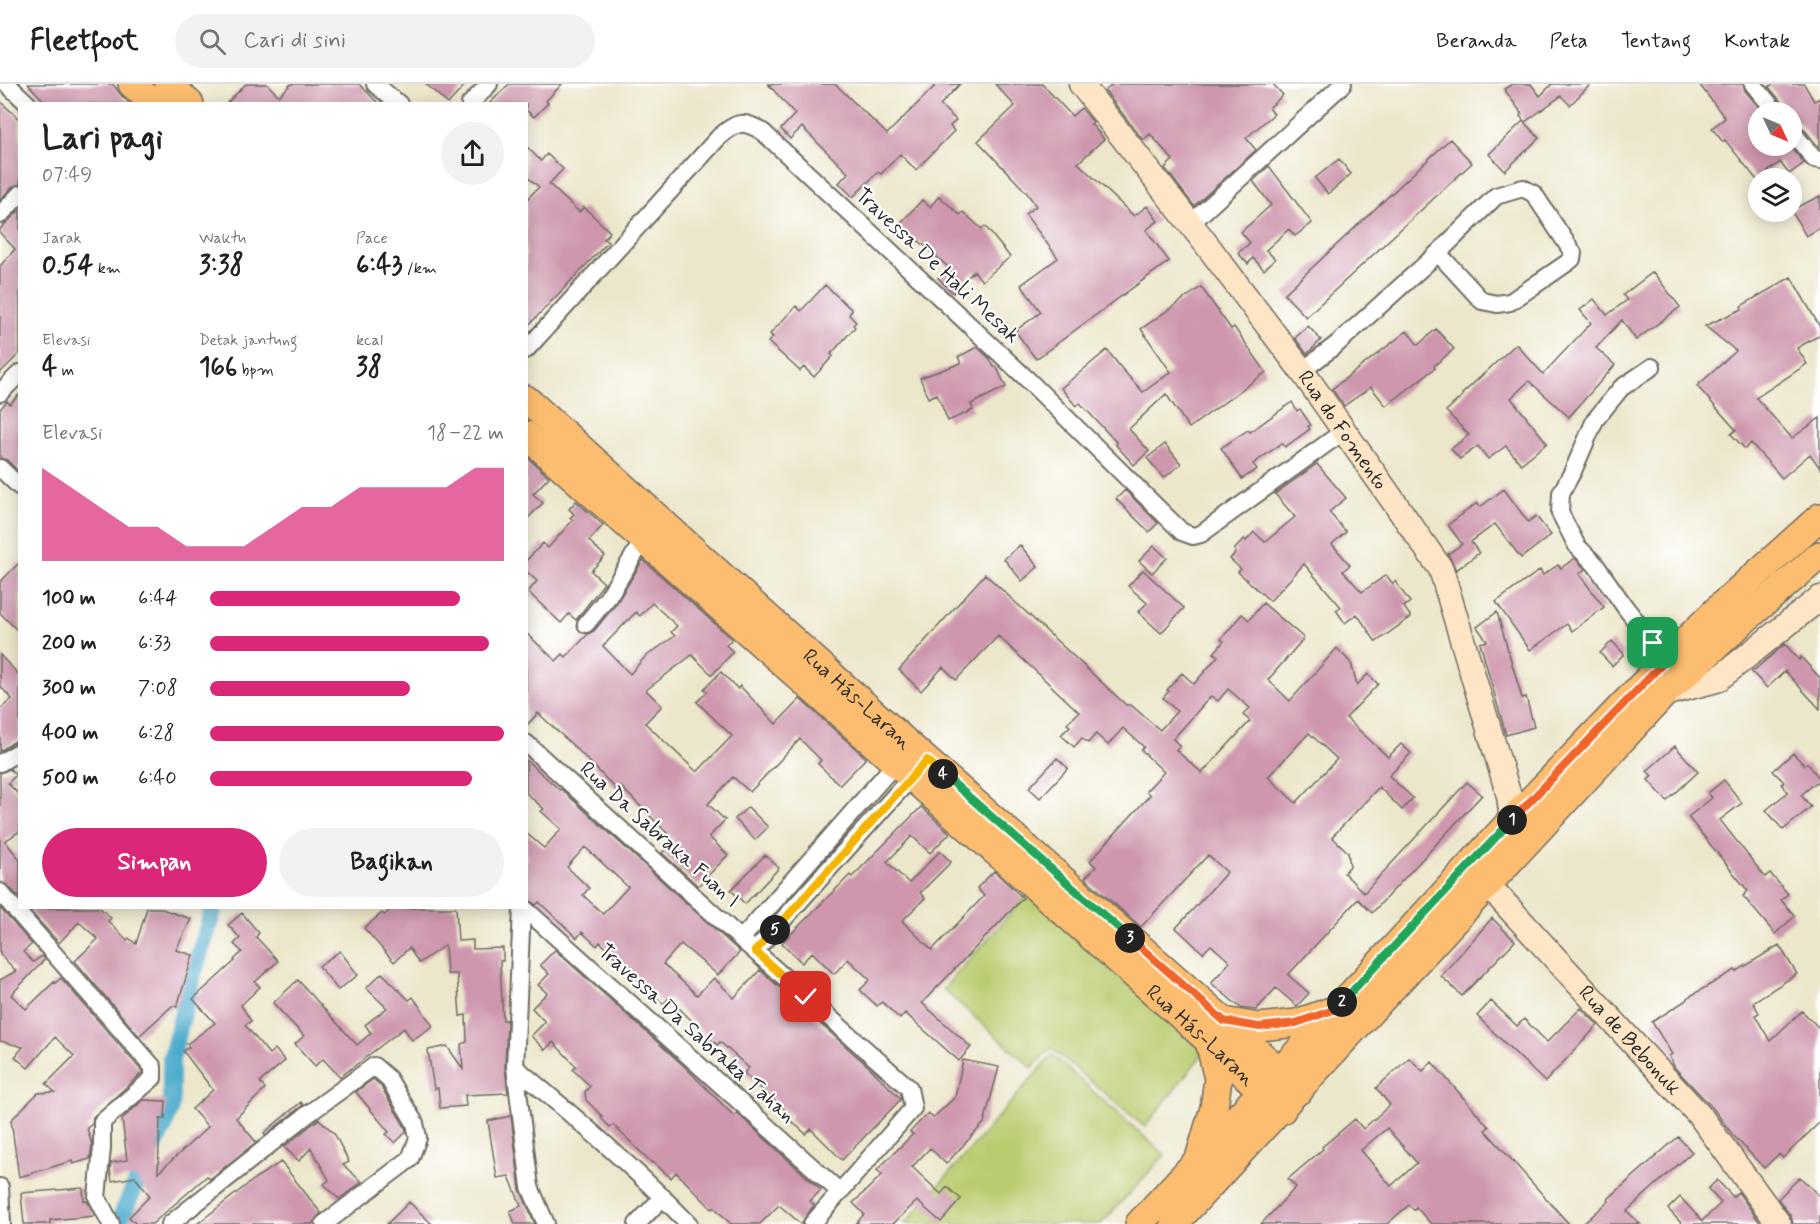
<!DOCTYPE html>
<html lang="id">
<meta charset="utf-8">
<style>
:root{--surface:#fff;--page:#f2f2f2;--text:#202124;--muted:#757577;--line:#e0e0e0;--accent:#db2777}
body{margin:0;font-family:Mynerve,sans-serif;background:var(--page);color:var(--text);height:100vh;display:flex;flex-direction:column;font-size:22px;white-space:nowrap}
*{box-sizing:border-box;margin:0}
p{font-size:20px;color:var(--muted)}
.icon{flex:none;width:33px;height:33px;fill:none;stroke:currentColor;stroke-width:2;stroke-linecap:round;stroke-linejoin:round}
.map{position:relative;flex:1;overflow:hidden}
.details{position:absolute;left:18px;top:18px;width:510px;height:807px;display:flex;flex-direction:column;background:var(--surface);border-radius:0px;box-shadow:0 3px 15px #0003}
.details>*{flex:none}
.needle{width:39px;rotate:134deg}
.fabs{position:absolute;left:1748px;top:18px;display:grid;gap:12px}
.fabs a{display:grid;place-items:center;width:54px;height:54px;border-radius:50%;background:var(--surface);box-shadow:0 3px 15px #0003;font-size:30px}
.pin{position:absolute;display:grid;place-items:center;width:51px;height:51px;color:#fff;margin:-26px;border-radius:12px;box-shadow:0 3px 9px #0006}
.km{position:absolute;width:30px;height:30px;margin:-15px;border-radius:50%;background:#222;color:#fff;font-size:16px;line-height:30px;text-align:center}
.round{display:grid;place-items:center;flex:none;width:63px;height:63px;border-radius:32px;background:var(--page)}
.head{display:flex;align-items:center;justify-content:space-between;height:102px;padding:0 24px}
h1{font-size:33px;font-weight:700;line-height:45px}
.stats{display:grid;grid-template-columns:repeat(3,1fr);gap:9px;height:102px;padding:6px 24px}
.stats div{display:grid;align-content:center}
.stats b{font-size:26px;font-weight:700}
.stats small{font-size:16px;font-weight:400}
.stats p{font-size:16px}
.chart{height:168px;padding:12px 24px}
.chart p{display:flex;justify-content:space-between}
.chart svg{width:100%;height:108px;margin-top:6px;fill:var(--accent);opacity:.7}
.action{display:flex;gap:12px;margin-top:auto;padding:12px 24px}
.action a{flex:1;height:69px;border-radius:36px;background:var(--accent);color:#fff;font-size:24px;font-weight:700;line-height:69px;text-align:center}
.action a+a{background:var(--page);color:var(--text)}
ul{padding:0 24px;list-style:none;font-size:20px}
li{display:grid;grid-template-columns:96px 72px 1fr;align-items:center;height:45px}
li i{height:15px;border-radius:8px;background:var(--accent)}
header{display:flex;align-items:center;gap:36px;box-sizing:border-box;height:84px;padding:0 30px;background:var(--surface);border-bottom:2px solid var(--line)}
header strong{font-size:28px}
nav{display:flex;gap:33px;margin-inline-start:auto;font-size:21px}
.search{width:420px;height:54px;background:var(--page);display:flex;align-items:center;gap:15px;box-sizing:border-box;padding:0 21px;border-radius:33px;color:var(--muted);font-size:22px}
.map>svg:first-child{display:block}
</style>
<header>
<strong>Fleetfoot</strong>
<div class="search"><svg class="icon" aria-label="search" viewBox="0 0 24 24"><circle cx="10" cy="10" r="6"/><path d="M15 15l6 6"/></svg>Cari di sini</div>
<nav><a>Beranda</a><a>Peta</a><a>Tentang</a><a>Kontak</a></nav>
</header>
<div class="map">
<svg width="1820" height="1140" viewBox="0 0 1820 1140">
<rect width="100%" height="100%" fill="#fff"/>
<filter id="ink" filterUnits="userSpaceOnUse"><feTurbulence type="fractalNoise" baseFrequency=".0167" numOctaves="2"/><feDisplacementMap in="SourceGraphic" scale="12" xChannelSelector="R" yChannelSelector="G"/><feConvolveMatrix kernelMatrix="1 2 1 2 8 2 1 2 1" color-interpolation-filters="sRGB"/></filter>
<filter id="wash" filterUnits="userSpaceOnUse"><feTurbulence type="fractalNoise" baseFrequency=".008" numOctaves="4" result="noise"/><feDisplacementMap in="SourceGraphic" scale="24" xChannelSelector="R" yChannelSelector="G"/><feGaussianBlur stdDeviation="1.35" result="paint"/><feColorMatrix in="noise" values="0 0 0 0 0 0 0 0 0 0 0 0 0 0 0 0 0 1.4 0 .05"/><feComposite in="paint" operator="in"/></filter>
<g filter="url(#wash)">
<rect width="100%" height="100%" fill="#ece6ca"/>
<!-- green -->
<path fill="#bacc6f" stroke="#727c4d" stroke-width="1.5" d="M1030,808L1204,968L1145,1043L1051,964L1032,984L943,905Z
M1052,971L1165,1071L1101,1140H905Z"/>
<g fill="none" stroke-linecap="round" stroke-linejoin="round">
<!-- canal -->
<path stroke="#4caacb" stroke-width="18" d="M118,1140L148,1073L163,1045L171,1021V976L192,893L214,824"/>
</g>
<g id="blocks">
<!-- building -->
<path fill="#ce97ad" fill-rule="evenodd" d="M28,0H113L121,11L130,20H47Z
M246,0H267L279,12L291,0H359L379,20H226Z
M426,0H466L448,20Z
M509,0H562L546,17L548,19L534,33L526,26V20H489Z
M768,0H835L887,50L937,0H960L940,21L956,36L950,42L954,47L916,86L900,70L881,90L878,88L853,113L839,99L848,89L802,43L790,55L781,45L795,30Z
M995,0H1042L1072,32L1081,24L1093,38L1091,40L1104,55L1078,79L1134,132L1147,122L1158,137L1146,146L1169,177L1036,275L1015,247L1041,228L1021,201L1058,174L1025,130L1036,122L1027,109L978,57L1015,22Z
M1113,0H1273L1283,11L1269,24L1274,30L1246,54L1256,66L1194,122L1165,84L1173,76L1150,50L1143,56L1105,7Z
M1512,0H1531L1540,12L1551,1L1550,0H1591L1570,21L1561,12L1525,38L1520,32L1522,30L1504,5Z
M1699,0H1743L1745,7L1763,28H1758V62H1790L1804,79L1789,90L1780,78L1757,96L1725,56L1723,58L1712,44L1725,34Z
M1773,0H1804L1814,17L1820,14V65L1799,39L1791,36V28H1786L1784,21L1769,3Z
M0,17L20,36V100L12,103L0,116Z
M1523,37L1539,54L1505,87L1489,70Z
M1450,55L1472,79L1306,233L1284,210Z
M526,62L541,77L547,70L563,85L549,100L579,128L584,123L610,148L604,155L608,158L526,244V116L539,103L526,92Z
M1339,75L1351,90L1328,110L1315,94Z
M1269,82L1312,139L1295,152L1289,145L1266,166L1275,175L1264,186L1253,174L1248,180L1238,169L1250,159L1241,148L1271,121L1253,97Z
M939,112L960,131L963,128L982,145L985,142L1010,173L982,197L974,187L953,209L938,194L948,183L918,156L914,161L896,144L922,116L930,123Z
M1820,112V144L1806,152L1791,126Z
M20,126V269L0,289V182L15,165L0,149V145Z
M1653,188L1680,223L1636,256L1622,236L1596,264L1615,281L1569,333L1529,297L1511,314L1547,359L1521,380L1506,362L1488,375L1478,362L1460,375L1451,365L1469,351L1446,327L1463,311L1462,310L1516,260L1543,290L1591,239L1580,226L1594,215L1607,231L1627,216L1623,211Z
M1791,193L1820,243V251L1797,264L1807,280L1756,314L1792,354L1820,334V384L1810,370L1782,394L1751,359L1745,365L1731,350L1736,346L1697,302L1736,267L1705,242L1742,225L1741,222Z
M825,201L852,226L849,231L856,238L853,241L855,243L831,270L833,272L814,293L804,283L800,287L768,258L773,253L770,250L796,222L801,227Z
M1201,203L1231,245L1234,243L1266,288L1189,344L1166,310L1129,345L1149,367L1134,381L1116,361L1117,359L1080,319L1076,322L1061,304L1107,266L1122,285L1143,308L1171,288L1141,245Z
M1308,242L1321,256L1307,270L1295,254Z
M1436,245L1454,265L1434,282L1435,284L1386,322L1371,303L1344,322L1332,305L1407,247L1418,261Z
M977,263L989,274L994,283L996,282L1006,303L971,320L973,326L948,337L937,310L928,314L920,294L961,279L958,273Z
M20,310V385L18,387L7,376L0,374V325L7,317L10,320Z
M1292,318L1297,327L1300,325L1311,341L1308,342L1310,345L1285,363L1282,359L1253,380L1257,385L1242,395L1221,364L1248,346L1250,348Z
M1165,360L1181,380L1164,394L1147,374Z
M526,372L549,393L533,410L543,419L526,436Z
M1317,380L1346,414L1329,428L1346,448L1332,460L1350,481L1343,487L1362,508L1386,491L1393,500L1395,497L1410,518L1404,523L1411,533L1376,558L1357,530L1345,539L1336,526L1341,523L1304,480L1270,517L1238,488L1241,485L1230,475L1236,468L1234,466L1244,455L1246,457L1254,448L1265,458L1295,433L1275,410Z
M1504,405L1528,438L1536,432L1551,451L1521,474L1495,440L1471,458L1479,469L1456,486L1448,470L1462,460L1448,441L1477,419L1480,423Z
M1125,406L1158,439L1149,448L1116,415Z
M576,417L603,441L589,457L605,472L591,487L604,499L576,536L569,530L561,539L528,508L537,497L526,487V477L543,459L548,464L573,436L570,434L574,430L569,425Z
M1020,461L1038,483L1022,497L1004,475Z
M1154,462L1167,474L1152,489L1139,477Z
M1575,474L1585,485L1579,490L1604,523L1572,547L1567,540L1530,566L1496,518L1540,486L1543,491L1558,481L1561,484Z
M643,476L732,555L726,561L733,568L712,591L692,571L646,606L662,622L645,639L697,688L732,652L697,618L707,608L704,605L721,588L738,605L740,602L776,640L800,615L866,674L840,701L818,680L821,676L800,655L750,708L733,693L708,720L725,736L709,753L728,771L698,802L662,769L674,756L620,702L617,706L580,668L538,629L526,642V549L556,577L563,570L566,573L588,550L594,547L616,520ZM652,519L677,542L671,548L675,552L645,573L630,590L603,562L636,528L640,532Z
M20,478V549L0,529V498Z
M1143,486L1184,524L1161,549L1138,528L1147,519L1128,502Z
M985,490L1126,621H1131L1160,646L1177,627L1163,614L1169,607L1167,606L1182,589L1194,600L1218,572L1214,569L1224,557L1221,555L1242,530L1249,536L1263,519L1304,554L1268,596L1290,617L1337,564L1351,579L1357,601L1368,590L1378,600L1346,634L1388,673L1401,660L1411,669L1389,692L1413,714L1402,726L1379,703L1332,753L1348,768L1350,782L1344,789L1364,809L1467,698L1482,711L1372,829L1358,815L1288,891L1309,909L1297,922L1276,904L1256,926L1241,924L1211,899L1230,878L1211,861L1203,869L1176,844L1227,788L1208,771L1141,843L1085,794L1096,783L1090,777L1150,711L1146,707L1164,688L1141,666L1144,663L1123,644L1108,661L1096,650L1088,659L1082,654L1074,663L1061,651L1070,642L1067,640L1079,628L998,552L956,596L943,583L921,607L899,586ZM1228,605L1250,624L1243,631L1250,637L1202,689L1176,666L1180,662L1173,655L1211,612L1218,617ZM1309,649L1337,675L1296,719L1268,693Z
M1497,528L1522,614L1526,613L1534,643L1506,651L1480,559L1487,557L1477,543Z
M1612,557L1624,570L1612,582L1600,569Z
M1785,560L1799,576L1801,573L1820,594V625L1785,587L1767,604L1752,588Z
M0,571L20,592V654L0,667V625L12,615L0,602Z
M1675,662L1698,688L1667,717L1648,696L1652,692L1647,687Z
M1793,669L1804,681L1807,679L1820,695L1801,711L1811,723L1783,746L1766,726L1788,708L1781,700L1784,698L1773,687Z
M1057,674L1068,684L1040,714L1029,704Z
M526,676L560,706L561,705L740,868L718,891L681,860L663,880L697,911L714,894L734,914L760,886L869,983L901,1015L842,1076L811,1045L806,1050L789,1035L792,1032L744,989L749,984L720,958L717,961L707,952L669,914L663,920L600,858L597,862L582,848L577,854L539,818L536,821L526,814V749L544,764L561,745L541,727L544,725L526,709ZM585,763L628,803L603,830L583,811L589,804L567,783Z
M10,685L16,691L8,699L20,712V747L5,757L20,776V814L7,801L0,798V689Z
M1724,696L1742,719L1720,736L1765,793L1770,789L1788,810L1781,816L1795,832L1775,850L1743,812L1748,807L1688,733L1712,714L1708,709Z
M748,723L768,743L755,756L735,735Z
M921,723L950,749L930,769L912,752L887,778L909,799L940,767L951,778L920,809L925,814L902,837L932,866L984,812L977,804L994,787L1023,814L922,919L971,963L959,977L905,929L900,935L882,918L877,922L860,906L870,896L848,875L834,890L812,868L802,879L782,859L850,791L852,793Z
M765,771L779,784L745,820L731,806Z
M0,824L32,860L23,868L33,878L42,872L45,875L11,911L26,925L54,898L55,899L61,894L142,987V989L93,1033L92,1040L87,1044L92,1061L90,1075L73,1080L72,1077L19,1093L11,1036L38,1009L55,1008L46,1000L74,972L55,953L28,984L15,973L23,963L0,957V896L16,887L0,870Z
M27,824H100L111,834L108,837L127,856L129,854L136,860L147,824H159L191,835L176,866L193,871L177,923L172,922L139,952L75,877L98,855L79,838L59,859Z
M393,824H456L458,857L473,856V865L503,864V877H500L501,899L503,936H507L505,983L508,1009L465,1011L466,1022L440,1024L438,1004L434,1005L428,966L447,962L463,985L461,960L467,958L466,931L460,932L457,890H447L445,861L419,879L409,864L394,878L364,844L382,829L384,831Z
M242,829L259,849L256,853L278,877L255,898L260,903L241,921L251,937L245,941L269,970L275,965L285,977L260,998L265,1005L236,1034L256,1058L210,1095L207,1092L152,1140H136L129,1133L150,1112L135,1093L112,1097L110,1085L111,1079L127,1076L122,1035L143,1016L166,1017L165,1035H160L158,1089L208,1043L192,1025L213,1006L183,967L189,963L187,960L215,939L193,915L235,877L234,876L242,868L234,860L240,854L228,841Z
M1492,834L1515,857L1462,912L1441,892Z
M1779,861L1797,890L1753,918L1759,929L1755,931L1770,957L1802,927L1820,945V1038L1783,1074L1779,1070L1764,1084L1732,1050L1712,1023L1675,984L1669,972L1672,970L1652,938L1688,915L1687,914L1735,886L1736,888Z
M555,866L683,981L734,1032L737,1029L821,1106L810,1117L814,1121L801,1140L779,1121L760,1140H731L714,1123L712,1125L676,1088L671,1094L653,1078L652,1079L613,1041L610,1043L601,1034L603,1033L586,1016L585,1008L590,1002L573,986L576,982L553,958L545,966L531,952L545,938L532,924L547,909L538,901L549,890L540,881Z
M340,867L358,891L338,906L319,882Z
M382,889L409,916L413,913L433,942L412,956L404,944L340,993L323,975L315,982L295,960L304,952L273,919L298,896L357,961L371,949L365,941L387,924L366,904Z
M1491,917L1517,942L1524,935L1547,958L1581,924L1598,941L1545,998L1477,932Z
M1409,974L1423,987L1432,978L1489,1043L1485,1046L1569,1140H1431L1416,1123L1414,1126L1409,1121L1387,1140H1261L1296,1103L1288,1095L1323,1065L1322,1063L1355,1035L1363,1045L1390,1021L1376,1004ZM1387,1044L1417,1079L1391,1102L1361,1066Z
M963,976L999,983L984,1039L946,1080L930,1064L912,1083L941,1110L947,1103L961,1115L941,1138L917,1117L893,1140H856L864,1130L853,1119L882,1091L877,1086L913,1050L910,1048L928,1029L933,1034L955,1013Z
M373,995L380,1001L405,1043L406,1048L395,1059L386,1050L389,1048L356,1008Z
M301,1018L303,1021L265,1051L264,1049Z
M511,1032L520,1105L535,1140H515L510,1127L521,1122L509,1092L497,1094L488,1037Z
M319,1035L334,1049L349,1078L343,1081L362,1098L339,1115L324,1100L329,1096L311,1064L299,1077L284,1063Z
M1678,1053L1692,1068L1627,1127L1640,1140H1583L1609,1117L1608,1115Z
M281,1078L321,1129L312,1140H197L257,1093Z
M1800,1093L1820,1113V1140H1793L1791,1132L1778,1115Z
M1717,1096L1733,1113L1738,1108L1761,1140H1682L1668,1125L1680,1113L1702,1137L1721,1119L1708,1105Z
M83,1104L84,1117H87L95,1132L50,1136V1140H24L21,1109Z
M409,1118L432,1140H387Z"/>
</g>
</g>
<g filter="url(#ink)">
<use href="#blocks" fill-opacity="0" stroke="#6f6c63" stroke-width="1.5"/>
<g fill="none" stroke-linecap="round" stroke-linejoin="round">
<!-- street casing -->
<g stroke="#6f6c63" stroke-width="20">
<path id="street" d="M7,0L28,20
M375,0L399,20
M1753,0L1776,28
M470,20L489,0
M1791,46L1814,75L1820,76
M0,131L20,110
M1190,140L1343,0
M526,266L719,53C737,38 742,35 763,48L1027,295L1182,448L1193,452L1201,450L1344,347
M1652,283L1621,304L1595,336L1573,387L1561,409L1560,429L1577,462L1595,480L1625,523L1653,559L1670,572
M1302,287L1337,260L1438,169L1482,217L1497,220L1510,218L1567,179L1572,175L1573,169L1534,110L1523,104L1496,112L1438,169
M0,309L20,289
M0,384L20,403
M586,540L608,513L644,455
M526,659L741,855L909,1004L913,1024L812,1140
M0,679L20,667
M0,808L153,983V994L102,1038V1064L97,1113L111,1140
M522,824L515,983C575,1033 635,1084 689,1140
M524,824L840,1108
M741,855L901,673
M755,867L916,688
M515,983L530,1103L546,1140
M0,1103L2,1140
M170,1140L308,1030L374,982L388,994L415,1039L418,1054L410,1075L324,1140
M637,1140L663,1113"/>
</g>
<!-- secondary casing -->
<g stroke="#6f6c63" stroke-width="27">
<g id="secondary">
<path id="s1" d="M1081,0L1207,161L1302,287L1441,485L1509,712L1512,736"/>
<path d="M1664,610L1717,596L1820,514"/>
<path id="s2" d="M1476,788L1701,1033L1779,1140"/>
</g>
</g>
<!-- primary casing -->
<g stroke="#6f6c63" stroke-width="30">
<g id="primary">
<path d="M132,0L154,20"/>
<path d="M168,0L190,20"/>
<path id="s3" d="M526,315L910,662L1224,937L1300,1006"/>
<path id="s4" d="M526,351L1209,957L1282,1026"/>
<path d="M1224,937L1259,943L1297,939L1331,927"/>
<path d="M1200,1071L1214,1024L1218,995L1209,957"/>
<path d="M1139,1140L1512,736L1670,572L1723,520L1820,433"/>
<path d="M1174,1140L1664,610L1741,539L1820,471"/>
</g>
</g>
<!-- street -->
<use href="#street" stroke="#fff" stroke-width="16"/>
<!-- secondary -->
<use href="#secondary" stroke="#fee5c5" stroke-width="24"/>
<!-- primary -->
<use href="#primary" stroke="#fcbd6f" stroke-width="27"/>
</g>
</g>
<g fill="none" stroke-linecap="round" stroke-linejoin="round" filter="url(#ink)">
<!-- split-1 casing -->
<g stroke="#fff" stroke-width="12">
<path id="split-1" d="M1512,736L1670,572L1653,559"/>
</g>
<!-- split-2 casing -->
<g stroke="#fff" stroke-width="12">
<path id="split-2" d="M1342,918L1512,736"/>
</g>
<!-- split-3 casing -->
<g stroke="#fff" stroke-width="12">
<path id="split-3" d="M1130,854L1224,937L1259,943L1296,939L1336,925L1342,918"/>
</g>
<!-- split-4 casing -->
<g stroke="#fff" stroke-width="12">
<path id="split-4" d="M943,690L1130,854"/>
</g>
<!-- split-5 casing -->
<g stroke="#fff" stroke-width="12">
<path id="split-5" d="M775,846L927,676L943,690"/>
</g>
<!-- split-6 casing -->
<g stroke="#fff" stroke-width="12">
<path id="split-6" d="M775,846L755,867L806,913"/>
</g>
<!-- split-1 -->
<use href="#split-1" stroke="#f0652b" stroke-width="8"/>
<!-- split-2 -->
<use href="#split-2" stroke="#22a559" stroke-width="8"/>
<!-- split-3 -->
<use href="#split-3" stroke="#f0652b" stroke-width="8"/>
<!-- split-4 -->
<use href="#split-4" stroke="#22a559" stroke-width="8"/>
<!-- split-5 -->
<use href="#split-5" stroke="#f5b400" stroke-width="8"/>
<!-- split-6 -->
<use href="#split-6" stroke="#f5b400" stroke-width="8"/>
</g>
<g text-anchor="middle" stroke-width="4.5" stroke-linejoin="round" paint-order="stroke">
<!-- street labels -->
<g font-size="21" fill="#2b2b2b" stroke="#fff">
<text transform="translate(938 181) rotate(43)" y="7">Travessa De Hali Mesak</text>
<text dy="7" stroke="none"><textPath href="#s1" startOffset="434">Rua do Fomento</textPath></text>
<text dy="7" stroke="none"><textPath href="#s3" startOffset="447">Rua Hás-Laran</textPath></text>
<text transform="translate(660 750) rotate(42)" y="7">Rua Da Sabraka Fuan I</text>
<text transform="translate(697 949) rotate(42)" y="7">Travessa Da Sabraka Tahan</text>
<text dy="7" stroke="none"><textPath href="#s4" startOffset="903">Rua Hás-Laran</textPath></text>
<text dy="7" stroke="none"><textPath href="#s2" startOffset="228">Rua de Bebonuk</textPath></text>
</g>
</g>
</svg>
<div class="fabs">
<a><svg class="needle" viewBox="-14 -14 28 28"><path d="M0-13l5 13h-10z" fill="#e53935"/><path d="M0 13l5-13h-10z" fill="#757577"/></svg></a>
<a><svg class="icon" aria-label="layers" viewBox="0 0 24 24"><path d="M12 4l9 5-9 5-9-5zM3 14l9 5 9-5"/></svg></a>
</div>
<div class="pin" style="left:1653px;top:559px;background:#1e9e55"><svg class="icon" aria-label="arrive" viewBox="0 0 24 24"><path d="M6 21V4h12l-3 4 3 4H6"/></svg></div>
<div class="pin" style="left:806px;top:913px;background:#d93025"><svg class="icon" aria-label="check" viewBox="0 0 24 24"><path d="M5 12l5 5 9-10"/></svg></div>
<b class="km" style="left:1512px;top:736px">1</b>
<b class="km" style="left:1342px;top:918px">2</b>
<b class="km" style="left:1130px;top:854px">3</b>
<b class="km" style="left:943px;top:690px">4</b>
<b class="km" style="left:775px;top:846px">5</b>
<section class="details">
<div class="head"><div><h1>Lari pagi</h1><p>07:49</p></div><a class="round"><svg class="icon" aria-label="share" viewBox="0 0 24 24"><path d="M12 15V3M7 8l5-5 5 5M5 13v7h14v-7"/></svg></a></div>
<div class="stats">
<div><p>Jarak</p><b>0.54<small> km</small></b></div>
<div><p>Waktu</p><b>3:38</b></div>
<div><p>Pace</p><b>6:43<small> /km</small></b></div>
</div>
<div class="stats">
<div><p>Elevasi</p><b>4<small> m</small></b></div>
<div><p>Detak jantung</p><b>166<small> bpm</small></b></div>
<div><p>kcal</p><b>38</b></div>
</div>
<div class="chart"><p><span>Elevasi</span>18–22 m</p>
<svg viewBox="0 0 160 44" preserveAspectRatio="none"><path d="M0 44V6L10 14L20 22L30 30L40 30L50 38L60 38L70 38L80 30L90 22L100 22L110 14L120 14L130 14L140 14L150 6L160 6V44z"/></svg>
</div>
<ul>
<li><b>100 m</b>6:44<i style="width:85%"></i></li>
<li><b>200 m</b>6:33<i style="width:95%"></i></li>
<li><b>300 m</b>7:08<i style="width:68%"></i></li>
<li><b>400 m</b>6:28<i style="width:100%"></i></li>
<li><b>500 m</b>6:40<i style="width:89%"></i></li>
</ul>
<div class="action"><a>Simpan</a><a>Bagikan</a></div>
</section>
</div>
